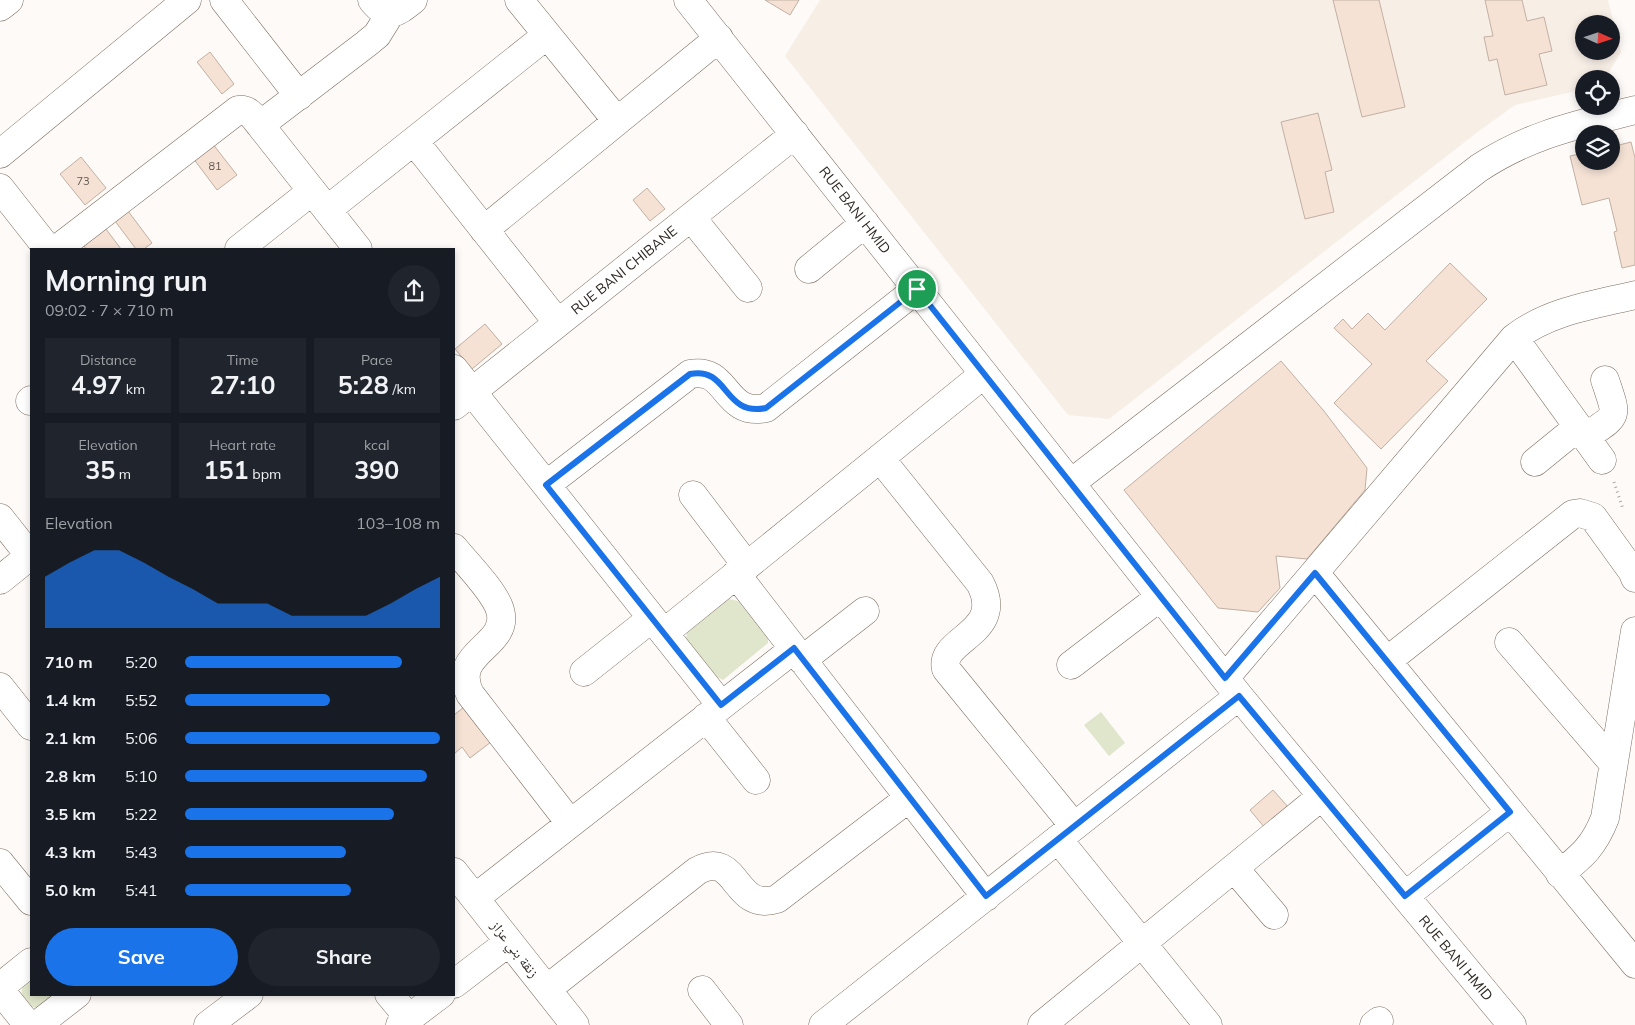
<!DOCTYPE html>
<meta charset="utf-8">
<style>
:root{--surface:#171b24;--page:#20242c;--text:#f1f3f6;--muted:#9ea1a6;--accent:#1a73e8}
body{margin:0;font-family:Mulish,"Noto Naskh Arabic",sans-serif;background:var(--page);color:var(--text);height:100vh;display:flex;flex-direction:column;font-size:19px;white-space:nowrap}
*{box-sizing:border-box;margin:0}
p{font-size:16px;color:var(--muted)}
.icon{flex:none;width:28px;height:28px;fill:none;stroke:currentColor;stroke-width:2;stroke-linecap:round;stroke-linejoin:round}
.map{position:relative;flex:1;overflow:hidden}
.side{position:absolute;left:30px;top:248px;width:425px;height:748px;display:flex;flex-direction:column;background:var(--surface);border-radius:0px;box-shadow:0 2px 8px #0003}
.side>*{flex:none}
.needle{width:32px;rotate:93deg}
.controls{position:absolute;left:1575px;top:15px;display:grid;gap:10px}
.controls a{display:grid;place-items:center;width:45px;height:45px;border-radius:50%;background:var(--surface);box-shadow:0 2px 8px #0003;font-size:25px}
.pin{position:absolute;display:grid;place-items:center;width:42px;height:42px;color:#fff;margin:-21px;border:2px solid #fff;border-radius:50%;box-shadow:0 1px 5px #0007}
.round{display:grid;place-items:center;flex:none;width:52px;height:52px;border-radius:26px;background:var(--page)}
.overview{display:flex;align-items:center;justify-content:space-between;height:85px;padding:0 15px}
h1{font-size:28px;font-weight:700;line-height:38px}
.metrics{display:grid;grid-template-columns:repeat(3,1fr);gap:8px;height:85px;padding:5px 15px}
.metrics div{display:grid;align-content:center;border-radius:0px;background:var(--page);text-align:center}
.metrics b{font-size:25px;font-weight:700}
.metrics small{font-size:14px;font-weight:400}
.metrics p{font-size:14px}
.chart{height:140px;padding:10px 15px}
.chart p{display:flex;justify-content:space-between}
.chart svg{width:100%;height:90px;margin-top:5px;fill:var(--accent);opacity:.7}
.cta{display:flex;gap:10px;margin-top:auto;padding:10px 15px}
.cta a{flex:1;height:58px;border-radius:30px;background:var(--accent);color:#fff;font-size:20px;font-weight:700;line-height:58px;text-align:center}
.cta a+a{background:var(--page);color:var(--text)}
ul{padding:0 15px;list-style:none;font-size:16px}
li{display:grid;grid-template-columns:80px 60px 1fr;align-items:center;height:38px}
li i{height:12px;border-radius:6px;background:var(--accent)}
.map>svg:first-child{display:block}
</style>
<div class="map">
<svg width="1635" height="1025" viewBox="0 0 1635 1025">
<rect width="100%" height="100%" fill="#fdfaf7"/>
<!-- built -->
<path fill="#f7eee6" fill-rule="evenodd" d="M820,0H1608L1621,52L1605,79H1584V89L1515,105L1479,131L1109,419L1068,415L785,56ZM1584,24H1611V51H1584Z"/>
<!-- green -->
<path fill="#dfe6cb" d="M729,599L738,601L768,638V643L723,680L717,677L686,639L687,633Z
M1101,712L1125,743L1109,756L1084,725Z
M31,977V994H62C56,998 48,1005 42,1007C31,1011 19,1000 22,989C23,984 28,980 31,977Z"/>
<!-- building -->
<path fill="#f5e2d5" stroke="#c1b0a3" d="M765,0H799L790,15Z
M1333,0H1379L1405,107L1362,117Z
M1485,0H1522L1527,21L1544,17L1552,51L1539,54L1547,85L1505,95L1497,59L1489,61L1484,37L1493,36Z
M210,52L234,84L222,94L197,62Z
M1318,113L1332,170L1325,172L1334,212L1305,219L1281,122Z
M1631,142L1635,158V265L1622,268L1614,232L1617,231L1609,198L1582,205L1570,156L1584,153V161H1611V147Z
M212,143L237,175L217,190L193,158Z
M81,157L106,188L85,205L60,174Z
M647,188L665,209L650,221L633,200Z
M128,211L152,243L144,249H136L115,221Z
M106,229L121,249H86L84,246Z
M1450,263L1487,299L1426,361L1448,381L1381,449L1334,403L1372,364L1334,328L1343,319L1352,329L1368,313L1385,330Z
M485,324L502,344L472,369L455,349Z
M1281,361L1324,411L1367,468L1365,490L1307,559L1276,556L1280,588L1258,612L1218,608L1124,490Z
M464,707L491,742L470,758L462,747L454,754V715Z
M1273,790L1289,808L1265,828L1250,810Z"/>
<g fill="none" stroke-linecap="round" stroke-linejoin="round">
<!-- minor casing -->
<g stroke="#7d6e61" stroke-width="29">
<path id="minor" d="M224,0L299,96
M372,0C388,20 395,14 413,0
M519,0L617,121
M688,0L1239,696L1512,1025
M0,7L9,0
M260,125L366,44L377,35L390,14
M414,141L558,323
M0,154L187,0
M0,188L48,249
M327,210L547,35
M691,217L748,288
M484,230L719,38
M57,249L238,110C249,108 254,118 260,125L358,249
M239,249L312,191
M809,269L865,223
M1514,338L1602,460
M454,369L721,705
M30,401L31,400
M454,406L795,134
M1585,437C1619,414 1618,419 1605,380
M880,458L980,583C1007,634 938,638 946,669L1074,826
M1535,462L1578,427
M1071,483L1479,168C1531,134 1577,125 1635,110
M546,485L690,374C729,366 723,417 766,408L917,289
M693,495L747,566
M0,518L30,556
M454,548C466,563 495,592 500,610C511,647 449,651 470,694L570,823
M1315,573L1635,964
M736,574L986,897
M0,580L31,555
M664,633L984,374
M1509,642L1613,763
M802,660L865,611
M1387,661L1573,514L1580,513L1593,517L1632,571L1635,578
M1071,665L1160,597
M584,672L652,618
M1225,678L1514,338C1549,311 1593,305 1635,295
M0,687L31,726
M706,717L756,780
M1058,839L1208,1025
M0,863L31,901
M1234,868L1274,915
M454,872L575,1025
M1560,874C1583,855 1594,846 1605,818L1635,631
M1405,896L1510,812
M475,898L794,649
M454,984L509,942
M0,987L31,962
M547,989L697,871C739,848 732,913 777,899L909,798
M0,990L28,1025
M702,990L729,1025
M389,994L409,1018
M37,1025L77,994
M208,1025L249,994
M400,1025L441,994
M823,1025L1239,696
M1042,1025L1322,796
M1374,1025L1379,1021"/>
</g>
<!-- path -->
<path stroke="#aca8a4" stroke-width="3" stroke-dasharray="1 4" stroke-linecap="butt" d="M1614,482L1623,509"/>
<!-- minor -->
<use href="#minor" stroke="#fff" stroke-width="28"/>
</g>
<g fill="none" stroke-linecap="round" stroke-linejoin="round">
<!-- route casing -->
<g stroke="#fff" stroke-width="10">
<path id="route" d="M917,289L1225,678L1315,573L1510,812L1405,896L1239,696L986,896L794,648L721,705L546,485L690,374C729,366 723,417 766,408Z"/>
</g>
<!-- route -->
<use href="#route" stroke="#1a73e8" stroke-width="6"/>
</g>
<g text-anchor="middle" stroke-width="4" stroke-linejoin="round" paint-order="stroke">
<!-- number labels -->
<g font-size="11" fill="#605750">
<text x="215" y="170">81</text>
<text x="83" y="185">73</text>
</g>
<!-- street labels -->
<g font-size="14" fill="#2f2923" stroke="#fff">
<text transform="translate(855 210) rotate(52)" y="5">RUE BANI HMID</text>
<text transform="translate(624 270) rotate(-39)" y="5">RUE BANI CHIBANE</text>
<text transform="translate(515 949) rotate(52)" y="5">زنقة بني عزاز</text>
<text transform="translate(1456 958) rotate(50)" y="5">RUE BANI HMID</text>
</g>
</g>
</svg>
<div class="controls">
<a><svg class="needle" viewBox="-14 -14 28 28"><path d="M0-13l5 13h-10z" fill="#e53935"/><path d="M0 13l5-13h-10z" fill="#9ea1a6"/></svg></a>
<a><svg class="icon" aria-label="locate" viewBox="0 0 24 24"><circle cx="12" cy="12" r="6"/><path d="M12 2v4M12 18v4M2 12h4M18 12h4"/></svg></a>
<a><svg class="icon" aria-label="layers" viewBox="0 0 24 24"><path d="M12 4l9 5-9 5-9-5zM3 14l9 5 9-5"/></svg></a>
</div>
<div class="pin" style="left:917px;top:289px;background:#1e9e55"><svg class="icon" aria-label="arrive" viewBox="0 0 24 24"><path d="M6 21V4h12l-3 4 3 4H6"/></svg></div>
<section class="side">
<div class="overview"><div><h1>Morning run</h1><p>09:02 · 7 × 710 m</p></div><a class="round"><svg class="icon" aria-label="share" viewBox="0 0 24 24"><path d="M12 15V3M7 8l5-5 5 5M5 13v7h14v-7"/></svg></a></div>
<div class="metrics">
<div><p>Distance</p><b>4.97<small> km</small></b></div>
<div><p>Time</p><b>27:10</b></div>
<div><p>Pace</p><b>5:28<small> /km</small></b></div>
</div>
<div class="metrics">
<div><p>Elevation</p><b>35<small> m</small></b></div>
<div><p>Heart rate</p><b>151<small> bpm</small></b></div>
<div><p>kcal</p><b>390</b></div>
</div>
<div class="chart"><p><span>Elevation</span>103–108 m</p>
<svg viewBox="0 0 160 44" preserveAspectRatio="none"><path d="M0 44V19L10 12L20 6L30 6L40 12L50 19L60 25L70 32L80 32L90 32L100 38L110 38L120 38L130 38L140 32L150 25L160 19V44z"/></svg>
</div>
<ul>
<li><b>710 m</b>5:20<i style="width:85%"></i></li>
<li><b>1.4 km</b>5:52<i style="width:57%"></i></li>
<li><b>2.1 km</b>5:06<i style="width:100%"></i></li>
<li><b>2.8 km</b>5:10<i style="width:95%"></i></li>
<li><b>3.5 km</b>5:22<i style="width:82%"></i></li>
<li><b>4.3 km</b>5:43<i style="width:63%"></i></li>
<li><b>5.0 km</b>5:41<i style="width:65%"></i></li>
</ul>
<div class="cta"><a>Save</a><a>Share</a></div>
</section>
</div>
